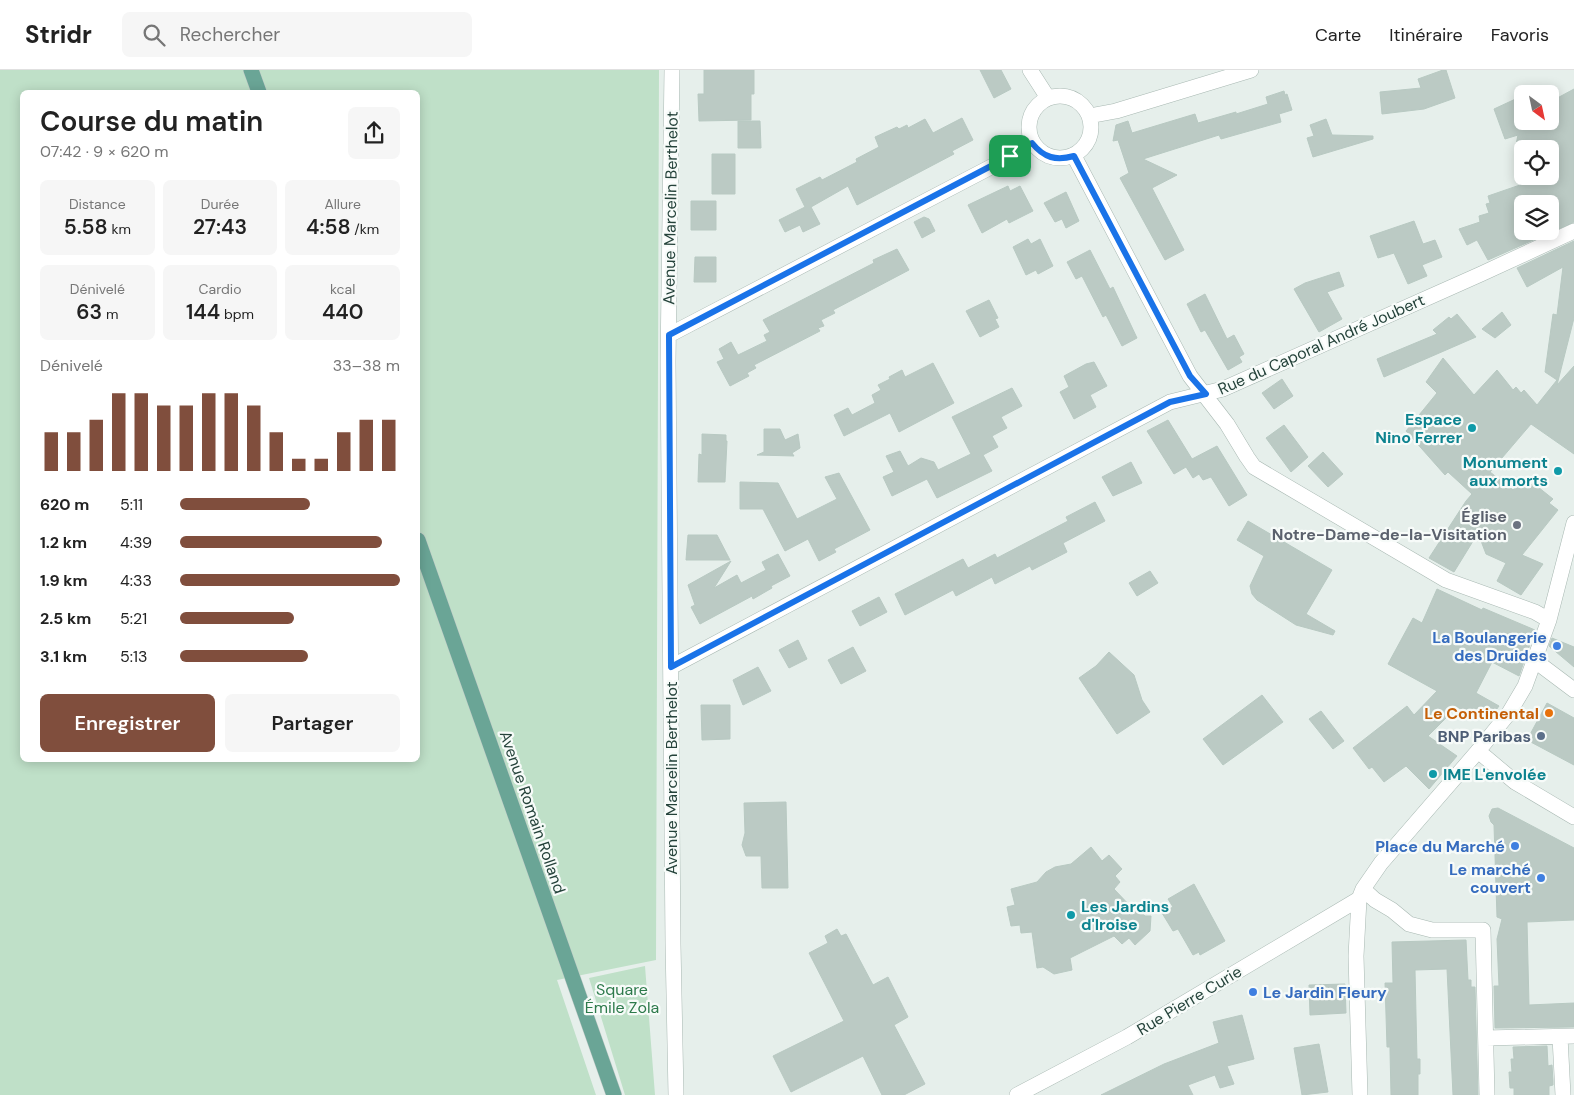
<!DOCTYPE html>
<html lang="fr">
<meta charset="utf-8">
<style>
:root{--surface:#fff;--page:#f6f6f6;--text:#222;--muted:#767676;--line:#e0e0e0;--accent:#804e3d}
body{margin:0;font-family:"DM Sans",sans-serif;background:var(--page);color:var(--text);height:100vh;display:flex;flex-direction:column;font-size:19px;white-space:nowrap}
*{box-sizing:border-box;margin:0}
p{font-size:16px;color:var(--muted)}
.icon{flex:none;width:28px;height:28px;fill:none;stroke:currentColor;stroke-width:2;stroke-linecap:round;stroke-linejoin:round}
.map{position:relative;flex:1;overflow:hidden}
.panel{position:absolute;left:20px;top:20px;width:400px;height:672px;display:flex;flex-direction:column;background:var(--surface);border-radius:8px;box-shadow:0 2px 12px #0003}
.panel>*{flex:none}
.needle{width:32px;rotate:147deg}
.buttons{position:absolute;left:1514px;top:15px;display:grid;gap:10px}
.buttons a{display:grid;place-items:center;width:45px;height:45px;border-radius:8px;background:var(--surface);box-shadow:0 2px 12px #0003;font-size:25px}
.pin{position:absolute;display:grid;place-items:center;width:42px;height:42px;color:#fff;margin:-21px;border-radius:10px;box-shadow:0 2px 8px #0006}
.round{display:grid;place-items:center;flex:none;width:52px;height:52px;border-radius:8px;background:var(--page)}
.head{display:flex;align-items:center;justify-content:space-between;height:85px;padding:0 20px}
h1{font-size:28px;font-weight:600;line-height:38px}
.stats{display:grid;grid-template-columns:repeat(3,1fr);gap:8px;height:85px;padding:5px 20px}
.stats div{display:grid;align-content:center;border-radius:8px;background:var(--page);text-align:center}
.stats b{font-size:21px;font-weight:600}
.stats small{font-size:14px;font-weight:400}
.stats p{font-size:14px}
.chart{height:140px;padding:10px 20px}
.chart p{display:flex;justify-content:space-between}
.chart svg{width:100%;height:90px;margin-top:5px;stroke:var(--accent);stroke-width:6}
.action{display:flex;gap:10px;margin-top:auto;padding:10px 20px}
.action a{flex:1;height:58px;border-radius:8px;background:var(--accent);color:#fff;font-size:20px;font-weight:600;line-height:58px;text-align:center}
.action a+a{background:var(--page);color:var(--text)}
ul{padding:0 20px;list-style:none;font-size:16px}
li{display:grid;grid-template-columns:80px 60px 1fr;align-items:center;height:38px}
li i{height:12px;border-radius:6px;background:var(--accent)}
header{display:flex;align-items:center;gap:30px;box-sizing:border-box;height:70px;padding:0 25px;background:var(--surface);border-bottom:1px solid var(--line)}
header strong{font-size:24px}
nav{display:flex;gap:28px;margin-inline-start:auto;font-size:18px}
.search{width:350px;height:45px;background:var(--page);display:flex;align-items:center;gap:12px;box-sizing:border-box;padding:0 18px;border-radius:8px;color:var(--muted);font-size:19px}
.map>svg:first-child{display:block}
</style>
<header>
<strong>Stridr</strong>
<div class="search"><svg class="icon" aria-label="search" viewBox="0 0 24 24"><circle cx="10" cy="10" r="6"/><path d="M15 15l6 6"/></svg>Rechercher</div>
<nav><a>Carte</a><a>Itinéraire</a><a>Favoris</a></nav>
</header>
<div class="map">
<svg width="1574" height="1025" viewBox="0 0 1574 1025">
<rect width="100%" height="100%" fill="#e6efeb"/>
<!-- green -->
<path fill="#bfe0c8" fill-rule="evenodd" d="M0,0H659L656,890L557,910L596,1025H0ZM22,22H418V690H22Z
M645,896L655,1025H625L589,908Z"/>
<!-- building -->
<path fill="#bbcac4" stroke="#b8c9c2" fill-rule="evenodd" d="M704,0H754V24H751V50L699,51L698,24H704Z
M980,0H1001L1011,19L994,28Z
M1443,0H1446L1455,28L1424,39L1382,44L1380,22L1421,18L1418,9Z
M1574,19V152L1488,190L1477,170L1467,175L1459,159L1480,152L1479,146L1489,143L1486,134L1490,133L1488,126L1546,106H1550V79H1515L1518,65L1505,69L1494,39L1522,26V58L1541,51H1550V32ZM1522,134H1550V161H1522Z
M1284,21L1285,25L1287,24L1292,40L1279,44L1281,52L1221,69L1219,65L1143,89L1177,105L1152,118L1184,180L1165,190L1120,108L1129,103L1118,70L1113,71L1116,55L1128,51L1132,63L1195,44L1198,53L1236,42V44L1268,34L1266,27Z
M962,48L973,70L952,81L954,84L857,135L848,116L811,137L820,154L803,162L800,155L785,162L779,150L805,137L796,119L820,107L822,110L857,92L856,89L879,77L875,67L897,57L899,59L907,55L908,58L925,49L933,63Z
M1326,49L1332,65L1373,66V69L1313,87L1307,68L1314,66L1310,55Z
M738,51H760L761,78H738Z
M712,84H735V124H712Z
M1008,116L1010,121L1020,116L1033,141L1009,153L1007,149L982,163L968,135Z
M1066,122L1079,151L1066,158L1062,149L1055,152L1044,133Z
M691,131H716V160H691Z
M924,147L929,149L935,161L922,168L914,152Z
M1414,151L1423,174L1435,170L1442,187L1422,195L1427,206L1408,214L1394,183L1378,188L1370,166Z
M1028,169L1031,174L1040,169L1053,196L1038,204L1036,200L1026,205L1013,177Z
M1574,171V248L1557,315L1574,296V384L1531,354L1490,402L1513,420L1521,411L1529,417L1533,413L1553,429L1549,433L1558,440L1522,485L1543,494L1521,525L1497,511L1506,493L1486,484L1478,463L1454,502L1429,488L1466,431L1472,424L1448,402L1445,405L1406,361L1437,323L1426,312L1443,288L1474,325L1497,300L1513,320L1516,317L1521,323L1524,320L1537,335L1557,310L1545,302L1553,244L1557,245L1563,197L1527,217L1517,198Z
M897,179L909,200L833,240L835,243L821,250L824,256L818,258L820,261L754,295L756,298L747,303L749,306L730,316L717,292L724,289L719,279L731,272L738,285L767,271L764,265L770,262L763,250L874,193L873,190Z
M1090,180L1110,219L1113,217L1137,268L1122,276L1106,245L1103,247L1082,206L1076,209L1067,192Z
M695,187H716V212H694Z
M1339,202L1344,216L1327,222L1342,249L1319,262L1294,219L1305,213Z
M1205,224L1227,269L1234,265L1244,284L1239,287L1242,292L1228,300L1205,260L1201,262L1187,234Z
M989,230L998,248L995,249L999,257L980,267L966,241Z
M1502,242L1511,255L1495,268L1482,259Z
M1457,244L1476,267L1384,307L1377,289L1437,264L1433,260L1449,247L1451,249Z
M1094,292L1107,316L1090,325L1096,337L1074,349L1060,322L1069,317L1064,306L1086,294Z
M933,293L954,333L899,362L890,343L844,366L834,345L848,338L852,345L875,333L872,325L881,320L878,315L890,309L889,307L902,300L905,307Z
M1282,309L1293,326L1274,339L1262,323Z
M1012,318L1022,336L1001,347L1007,358L992,366L998,377L983,385L992,401L937,428L927,409L892,426L883,407L894,402L886,386L900,381L908,396L921,388L934,392L938,400L971,384L952,347Z
M1168,350L1192,389L1217,376L1247,425L1229,436L1211,407L1203,410L1199,404L1193,408L1186,397L1174,404L1147,361Z
M1284,355L1308,387L1291,402L1266,368Z
M764,359H780L785,370L798,364L800,378L792,383L794,386L757,385L764,382Z
M702,364L726,365V371H727L725,412H698L699,384L702,385Z
M1323,382L1343,404L1328,417L1308,396Z
M1131,392L1142,413L1113,426L1102,407Z
M839,403L870,460L834,479L836,482L819,491L808,469L785,481L763,439H740V412L778,413L797,449L837,429L825,407Z
M1095,432L1105,451L1063,473L1067,482L1032,500L1030,496L995,514L992,507L956,526L953,520L905,545L895,524L963,489L968,498L995,484L997,488L1068,451L1066,447Z
M1248,451L1332,500L1306,544L1335,561L1333,565L1296,555L1257,530L1252,524L1250,516L1264,486L1237,470Z
M688,465H717L730,490H686Z
M778,484L790,506L771,516L772,518L753,529L752,526L700,554L691,537L695,535L688,515L731,491L714,518L737,505L741,513L766,500L762,492Z
M1150,501L1158,513L1137,526L1129,513Z
M1437,519L1482,540L1483,538L1535,560L1519,606L1492,592L1476,623L1499,636L1491,647L1471,638L1469,640L1466,639L1465,641L1457,637L1428,666L1457,686L1429,719L1406,696L1384,712L1372,697L1369,699L1353,678L1407,636L1414,645L1437,621L1388,594L1413,548L1422,553Z
M879,527L887,542L860,556L852,541Z
M1552,568L1574,577V597L1549,576Z
M798,570L807,589L789,598L779,580Z
M853,577L866,601L841,614L828,590Z
M1109,582L1134,605L1142,630L1150,642L1117,664L1079,608L1096,596Z
M758,597L771,621L743,635L733,610Z
M1262,625L1283,652L1223,695L1203,669Z
M1547,633L1574,648V695L1527,670Z
M701,635H730V669L702,670Z
M1321,641L1344,671L1333,679L1309,649Z
M786,732L788,818H762L761,786H746L742,775L745,763L744,733Z
M1498,738L1574,778V850L1527,852L1529,935L1574,933V957L1495,958L1494,916H1499L1497,869L1502,849L1497,847L1494,755L1491,752L1489,746L1492,739Z
M1091,777L1102,791L1109,785L1122,799L1115,806L1120,812L1114,819L1133,839L1136,836L1145,846H1151L1150,861L1135,875L1129,868L1122,874L1114,866L1070,888L1072,900L1054,904L1043,897L1037,898L1032,862L1021,863L1020,855L1011,856L1007,837L1015,835L1011,819L1037,812L1046,802L1055,797L1071,794Z
M1194,814L1225,871L1200,885L1199,882L1193,885L1178,859L1173,861L1162,843L1173,837L1168,829Z
M837,859L841,866L846,864L873,915L888,907L908,947L894,955L925,1014L904,1025H882L863,986L791,1022L773,986L844,951L809,883L828,873L825,866Z
M1466,870L1468,910H1471V917H1475L1478,1025H1453L1447,899L1415,900L1417,989H1420V1004H1418V1025H1391L1390,980V977H1387L1385,913H1393L1392,872Z
M1345,914L1346,943L1310,945L1309,915Z
M1242,945L1254,989L1227,996L1234,1014L1220,1018L1215,1005L1188,1015L1193,1025H1101L1164,994L1219,973L1213,952Z
M1319,974L1328,1022L1302,1025L1294,978Z
M1547,976L1548,996L1552,995L1553,1011V1015L1549,1016V1025H1514V1018H1510L1509,1002H1512L1511,989H1514L1513,977Z"/>
<g fill="none" stroke-linecap="round" stroke-linejoin="round">
<!-- minor casing -->
<g stroke="#a8b8b2" stroke-width="16">
<path id="minor" d="M672,0L668,292L673,874L676,1025
M1030,0L1048,28
M1029 57a31 31 0 1 1 62 0a31 31 0 1 1-62 0Z
M1089,46L1116,41L1251,0
M1074,86L1190,306L1227,354L1247,387L1254,397L1446,510L1535,542L1549,550
M669,265L1010,87L1032,73
M1534,590L1574,620
M671,597L1170,332L1223,319L1481,204L1574,161
M1478,681L1515,712L1574,747
M1363,819L1375,830L1392,840L1409,854L1432,860H1483L1487,1025
M1560,967L1563,1025
M1486,968L1574,966
M1017,1025L1127,967L1359,829
M1360,1025L1356,886L1359,829L1363,819L1381,793L1478,681L1509,643L1525,616L1549,550L1574,453"/>
</g>
<!-- major casing -->
<g stroke="#c2cac8" stroke-width="16">
<path id="major" d="M251,0L259,22
M418,470L614,1025"/>
</g>
<!-- minor -->
<use href="#minor" stroke="#fff" stroke-width="15"/>
<!-- major -->
<use href="#major" stroke="#6aa596" stroke-width="15"/>
</g>
<g fill="none" stroke-linecap="round" stroke-linejoin="round">
<!-- route casing -->
<g stroke="#fff" stroke-width="10">
<path id="route" d="M1032,73C1044,88 1056,91 1074,86L1190,306L1206,324L1170,332L671,597L669,265L1010,86Z"/>
</g>
<!-- route -->
<use href="#route" stroke="#1a73e8" stroke-width="6"/>
</g>
<!-- markers -->
<g fill="#0f9aa8" stroke="#f7fbf9" stroke-width="2">
<circle cx="1472" cy="358" r="5"/>
<circle cx="1558" cy="401" r="5"/>
<circle cx="1433" cy="704" r="5"/>
<circle cx="1071" cy="845" r="5"/>
</g>
<circle fill="#6b7280" stroke="#f7fbf9" stroke-width="2" cx="1517" cy="455" r="5"/>
<g fill="#3f7fe0" stroke="#f7fbf9" stroke-width="2">
<circle cx="1557" cy="576" r="5"/>
<circle cx="1515" cy="776" r="5"/>
<circle cx="1541" cy="808" r="5"/>
<circle cx="1253" cy="922" r="5"/>
</g>
<circle fill="#e8710a" stroke="#f7fbf9" stroke-width="2" cx="1549" cy="643" r="5"/>
<circle fill="#5c6f8a" stroke="#f7fbf9" stroke-width="2" cx="1541" cy="666" r="5"/>
<g text-anchor="middle" stroke-width="4.5" stroke-linejoin="round" paint-order="stroke">
<!-- street labels -->
<g font-size="16" fill="#24423a" stroke="#f7fbf9">
<text transform="translate(670 138) rotate(-89)" y="6">Avenue Marcelin Berthelot</text>
<text transform="translate(1321 274) rotate(-24)" y="6">Rue du Caporal André Joubert</text>
<text transform="translate(671 708) rotate(-90)" y="6">Avenue Marcelin Berthelot</text>
<text transform="translate(533 742) rotate(71)" y="6">Avenue Romain Rolland</text>
<text transform="translate(1189 930) rotate(-31)" y="6">Rue Pierre Curie</text>
</g>
<!-- culture labels -->
<g font-size="16" font-weight="bold" fill="#0d838f" stroke="#f7fbf9" text-anchor="end">
<text x="1462" y="355">Espace<tspan x="1462" dy="18">Nino Ferrer</tspan></text>
<text x="1548" y="398">Monument<tspan x="1548" dy="18">aux morts</tspan></text>
<text x="1443" y="710" text-anchor="start">IME L'envolée</text>
<text x="1081" y="842" text-anchor="start">Les Jardins<tspan x="1081" dy="18">d'Iroise</tspan></text>
</g>
<!-- worship labels -->
<g font-size="16" font-weight="bold" fill="#5b616d" stroke="#f7fbf9" text-anchor="end">
<text x="1507" y="452">Église<tspan x="1507" dy="18">Notre-Dame-de-la-Visitation</tspan></text>
</g>
<!-- shop labels -->
<g font-size="16" font-weight="bold" fill="#366cbe" stroke="#f7fbf9" text-anchor="end">
<text x="1547" y="573">La Boulangerie<tspan x="1547" dy="18">des Druides</tspan></text>
<text x="1505" y="782">Place du Marché</text>
<text x="1531" y="805">Le marché<tspan x="1531" dy="18">couvert</tspan></text>
<text x="1263" y="928" text-anchor="start">Le Jardin Fleury</text>
</g>
<!-- food labels -->
<g font-size="16" font-weight="bold" fill="#c56008" stroke="#f7fbf9" text-anchor="end">
<text x="1539" y="649">Le Continental</text>
</g>
<!-- service labels -->
<g font-size="16" font-weight="bold" fill="#4e5e75" stroke="#f7fbf9" text-anchor="end">
<text x="1531" y="672">BNP Paribas</text>
</g>
<!-- park labels -->
<g font-size="16" fill="#2d7a4b" stroke="#f7fbf9">
<text x="622" y="925">Square<tspan x="622" dy="18">Émile Zola</tspan></text>
</g>
</g>
</svg>
<div class="buttons">
<a><svg class="needle" viewBox="-14 -14 28 28"><path d="M0-13l5 13h-10z" fill="#e53935"/><path d="M0 13l5-13h-10z" fill="#767676"/></svg></a>
<a><svg class="icon" aria-label="locate" viewBox="0 0 24 24"><circle cx="12" cy="12" r="6"/><path d="M12 2v4M12 18v4M2 12h4M18 12h4"/></svg></a>
<a><svg class="icon" aria-label="layers" viewBox="0 0 24 24"><path d="M12 4l9 5-9 5-9-5zM3 14l9 5 9-5"/></svg></a>
</div>
<div class="pin" style="left:1010px;top:86px;background:#1e9e55"><svg class="icon" aria-label="arrive" viewBox="0 0 24 24"><path d="M6 21V4h12l-3 4 3 4H6"/></svg></div>
<section class="panel">
<div class="head"><div><h1>Course du matin</h1><p>07:42 · 9 × 620 m</p></div><a class="round"><svg class="icon" aria-label="share" viewBox="0 0 24 24"><path d="M12 15V3M7 8l5-5 5 5M5 13v7h14v-7"/></svg></a></div>
<div class="stats">
<div><p>Distance</p><b>5.58<small> km</small></b></div>
<div><p>Durée</p><b>27:43</b></div>
<div><p>Allure</p><b>4:58<small> /km</small></b></div>
</div>
<div class="stats">
<div><p>Dénivelé</p><b>63<small> m</small></b></div>
<div><p>Cardio</p><b>144<small> bpm</small></b></div>
<div><p>kcal</p><b>440</b></div>
</div>
<div class="chart"><p><span>Dénivelé</span>33–38 m</p>
<svg viewBox="0 0 160 44" preserveAspectRatio="none"><path d="M5 44V25M15 44V25M25 44V19M35 44V6M45 44V6M55 44V12M65 44V12M75 44V6M85 44V6M95 44V12M105 44V25M115 44V38M125 44V38M135 44V25M145 44V19M155 44V19"/></svg>
</div>
<ul>
<li><b>620 m</b>5:11<i style="width:59%"></i></li>
<li><b>1.2 km</b>4:39<i style="width:92%"></i></li>
<li><b>1.9 km</b>4:33<i style="width:100%"></i></li>
<li><b>2.5 km</b>5:21<i style="width:52%"></i></li>
<li><b>3.1 km</b>5:13<i style="width:58%"></i></li>
</ul>
<div class="action"><a>Enregistrer</a><a>Partager</a></div>
</section>
</div>
